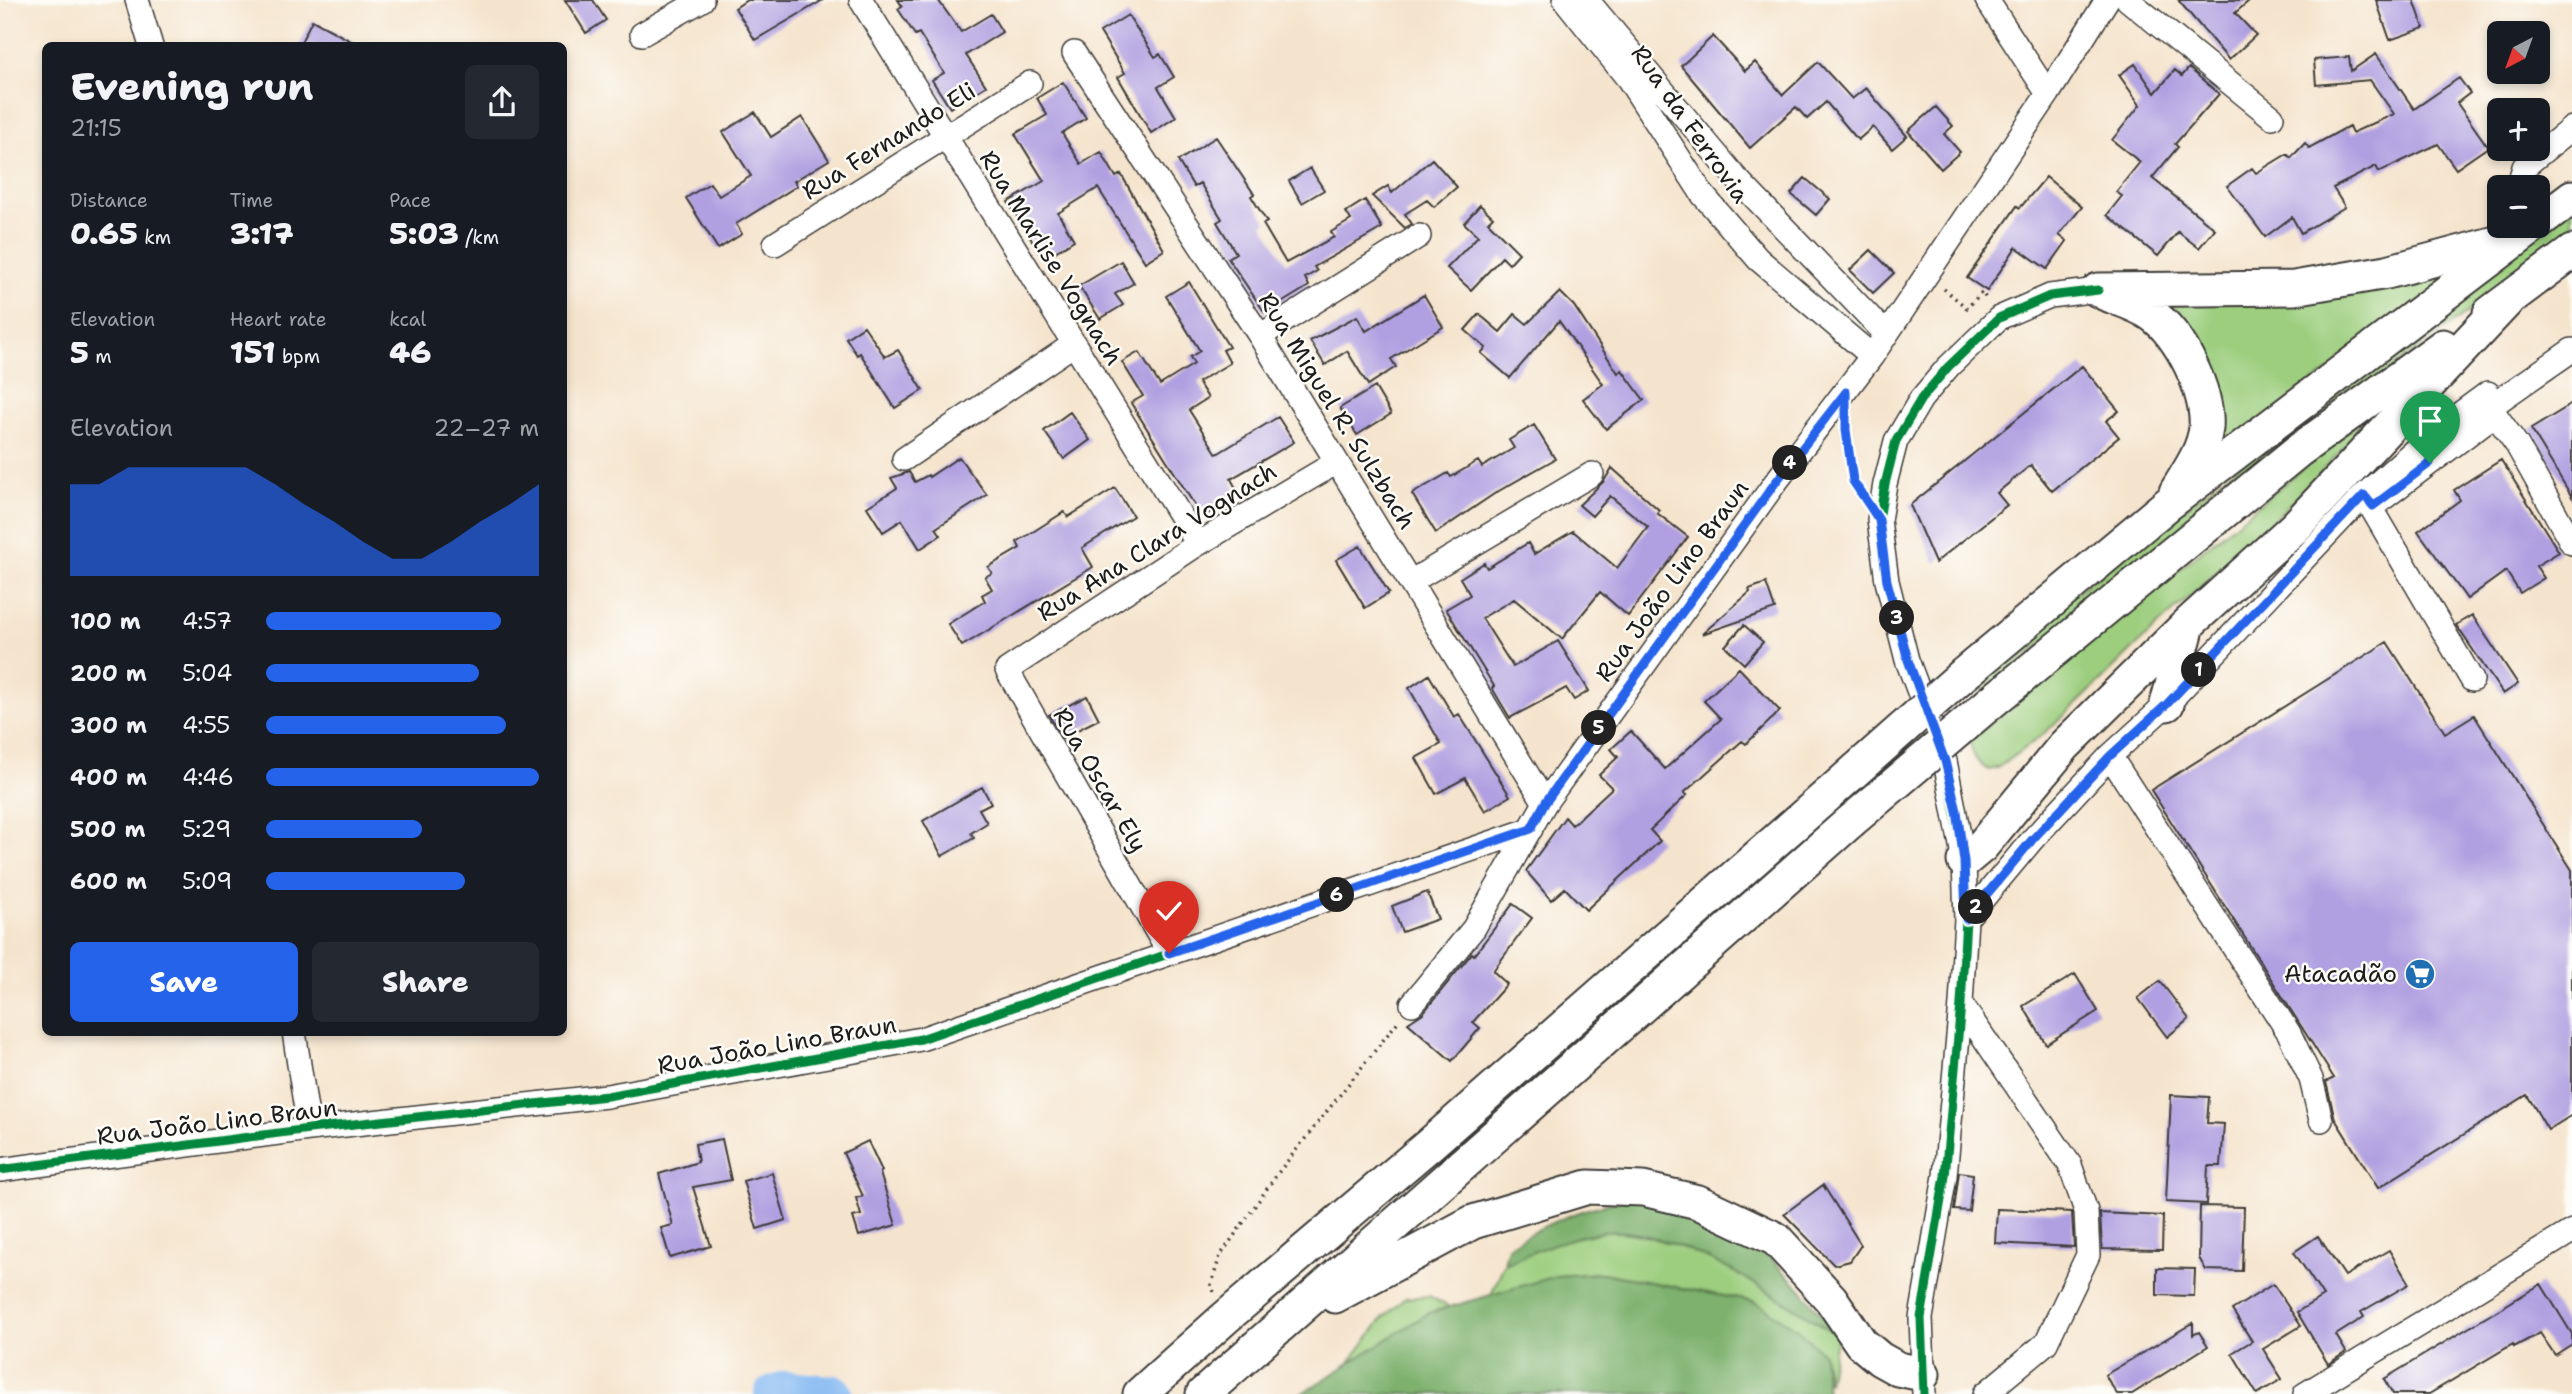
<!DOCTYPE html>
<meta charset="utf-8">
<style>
:root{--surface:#171b24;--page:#242831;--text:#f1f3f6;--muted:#9ea1a6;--accent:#2563eb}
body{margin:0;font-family:"Shantell Sans",sans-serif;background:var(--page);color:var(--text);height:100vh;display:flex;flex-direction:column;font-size:26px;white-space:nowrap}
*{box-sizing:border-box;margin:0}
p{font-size:23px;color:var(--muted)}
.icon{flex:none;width:38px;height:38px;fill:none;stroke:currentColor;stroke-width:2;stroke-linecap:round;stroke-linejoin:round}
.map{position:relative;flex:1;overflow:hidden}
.sheet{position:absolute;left:42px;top:42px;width:525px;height:994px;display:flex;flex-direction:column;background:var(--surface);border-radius:10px;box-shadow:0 4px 10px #0003}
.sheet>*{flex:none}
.needle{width:46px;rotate:221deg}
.controls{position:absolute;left:2487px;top:21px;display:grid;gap:14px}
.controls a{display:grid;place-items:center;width:63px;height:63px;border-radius:10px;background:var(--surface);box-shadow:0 4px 10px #0003;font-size:35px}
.pin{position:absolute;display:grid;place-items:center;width:60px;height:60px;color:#fff;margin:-72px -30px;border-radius:50% 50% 50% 0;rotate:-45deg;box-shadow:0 0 7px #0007}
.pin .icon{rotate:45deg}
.km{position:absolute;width:35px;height:35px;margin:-18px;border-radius:50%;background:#222;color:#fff;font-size:19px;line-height:35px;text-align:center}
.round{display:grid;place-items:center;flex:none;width:74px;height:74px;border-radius:10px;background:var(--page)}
.headline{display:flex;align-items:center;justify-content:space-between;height:119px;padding:0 28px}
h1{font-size:38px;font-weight:800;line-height:52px}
.figures{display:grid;grid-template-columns:repeat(3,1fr);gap:10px;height:119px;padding:7px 28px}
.figures div{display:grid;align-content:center}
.figures b{font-size:30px;font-weight:800}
.figures small{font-size:19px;font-weight:400}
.figures p{font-size:19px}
.chart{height:196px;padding:14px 28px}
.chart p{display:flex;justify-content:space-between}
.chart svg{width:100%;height:126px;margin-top:7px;fill:var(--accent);opacity:.7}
.primary-button{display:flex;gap:14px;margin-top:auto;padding:14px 28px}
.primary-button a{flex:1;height:80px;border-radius:10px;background:var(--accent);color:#fff;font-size:28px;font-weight:800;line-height:80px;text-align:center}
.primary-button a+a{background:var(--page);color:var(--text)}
ul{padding:0 28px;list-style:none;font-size:23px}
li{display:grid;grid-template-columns:112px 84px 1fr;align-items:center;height:52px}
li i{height:18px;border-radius:9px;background:var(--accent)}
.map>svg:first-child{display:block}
</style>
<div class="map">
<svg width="2572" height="1394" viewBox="0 0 2572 1394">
<rect width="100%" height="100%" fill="#fdfcf7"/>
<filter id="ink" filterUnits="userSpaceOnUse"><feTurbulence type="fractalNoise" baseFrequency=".0143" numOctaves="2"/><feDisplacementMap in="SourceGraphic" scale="14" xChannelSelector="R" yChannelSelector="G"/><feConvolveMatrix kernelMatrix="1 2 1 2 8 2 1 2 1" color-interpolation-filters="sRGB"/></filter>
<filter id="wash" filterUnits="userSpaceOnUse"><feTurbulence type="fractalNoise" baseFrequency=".00686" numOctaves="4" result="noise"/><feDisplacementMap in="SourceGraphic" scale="28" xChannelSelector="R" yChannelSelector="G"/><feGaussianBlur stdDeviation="1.57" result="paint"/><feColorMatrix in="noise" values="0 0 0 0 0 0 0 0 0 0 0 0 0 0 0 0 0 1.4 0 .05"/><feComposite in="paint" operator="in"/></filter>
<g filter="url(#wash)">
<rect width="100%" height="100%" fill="#f5e4cd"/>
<!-- green -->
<path fill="#9cce7e" stroke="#5c754d" stroke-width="2" d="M2572,206V235L2403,360L1979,693L1972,682L2077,592Z
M2465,270L2200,467C2205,443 2215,416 2216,391C2219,353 2190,317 2160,297L2412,282Z
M2377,408C2311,491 2231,559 2153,630C2103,677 2055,731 1997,768L1988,770C1976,762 1972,755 1970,740Z
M1607,1231C1689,1234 1770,1292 1837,1335L1828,1383L1823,1353L1755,1302L1602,1273L1556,1276L1491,1295L1504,1264L1555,1242Z
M1429,1296L1449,1307L1429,1313L1348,1365L1383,1318L1405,1298Z"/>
<!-- forest -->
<path fill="#7db16d" stroke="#4c6644" stroke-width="2" d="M1642,1197L1754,1242L1801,1289L1837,1335C1782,1300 1671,1224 1605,1232C1569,1236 1538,1250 1504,1264L1508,1247C1549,1220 1592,1204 1642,1197Z
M1603,1273L1755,1302L1796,1328L1823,1353L1827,1394H1301L1429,1313L1556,1276Z"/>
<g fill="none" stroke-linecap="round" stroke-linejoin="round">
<!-- river -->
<path stroke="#85b9f3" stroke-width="38" d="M773,1394L784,1390L834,1394"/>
</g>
<g id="blocks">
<!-- building -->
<path fill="#b1a0e1" d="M565,0H593L606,20L586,33Z
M747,0H823L755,40L735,8Z
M898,0H938L961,32L991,14L1002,32L966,55L986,86L950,108L932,80L944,73L919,33L915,35L898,9L902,6Z
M2178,0H2250L2235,13L2256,35L2229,60Z
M2376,0H2414L2424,28L2390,40Z
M1128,15L1155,57L1160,54L1174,77L1158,87L1176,117L1151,133L1118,77L1125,73L1100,32Z
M312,20L360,46H299Z
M1713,36L1745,71L1755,62L1783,95L1818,62L1852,99L1866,88L1907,136L1892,149L1873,127L1858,140L1826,102L1807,119L1796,107L1750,148L1681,66Z
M2376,54L2414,109L2459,78L2470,93L2457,103L2488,147L2456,169L2438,144L2379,172L2376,166L2333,188L2345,207L2301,233L2292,217L2265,237L2227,186L2252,168L2256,173L2287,154L2291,158L2305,143L2309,148L2349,126L2352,133L2394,114L2370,80L2316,85L2314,60L2349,57L2351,71Z
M2135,64L2155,93L2175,70L2182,76L2189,68L2219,94L2175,144L2178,147L2152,178L2215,229L2199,248L2178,232L2158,256L2107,215L2122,196L2116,192L2140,162L2112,140L2140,105L2119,75Z
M1063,82L1086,118L1062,133L1081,164L1101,152L1116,177L1121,174L1164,250L1145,262L1098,188L1058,213L1074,240L1044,259L1008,202L1044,181L1015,134L1047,115L1037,98Z
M1936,107L1953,126L1944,134L1960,152L1941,169L1908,131Z
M755,112L771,137L802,117L829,160L794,181L797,186L736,224L742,234L718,249L686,198L710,183L719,196L751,176L723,132Z
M1216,137L1254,194L1251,196L1267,222L1263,224L1286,263L1334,237L1331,232L1351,220L1346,212L1365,200L1382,228L1314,267L1317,271L1305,278L1309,286L1265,313L1228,258L1236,253L1217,222L1222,219L1200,183L1194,187L1178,161Z
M1432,159L1457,187L1434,207L1427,200L1405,214L1412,224L1405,228L1372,196L1388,186L1392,193Z
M1310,168L1324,190L1302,203L1289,181Z
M2046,177L2082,207L2059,235L2067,241L2047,269L2016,247L1987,291L1967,278L2017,206L2020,208Z
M1805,178L1830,199L1816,215L1791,194Z
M1480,205L1493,217L1488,222L1519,253L1509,264L1502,257L1471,290L1447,268L1478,236L1464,223Z
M1871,250L1894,273L1873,293L1850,270Z
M1121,261L1134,283L1115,294L1123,305L1100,319L1079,286Z
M1189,282L1229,347L1223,350L1230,363L1198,382L1208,398L1189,410L1217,454L1278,417L1294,442L1231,479L1239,494L1202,517L1131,403L1143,396L1122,362L1139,352L1160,385L1194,364L1190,357L1200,351L1166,296Z
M1560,292L1574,306L1618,373L1622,370L1644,400L1606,429L1583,399L1603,384L1559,321L1510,378L1481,353L1486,348L1465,330L1479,314L1500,332L1515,314L1527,324Z
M1424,295L1443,327L1391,359L1396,367L1368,385L1347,351L1325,365L1310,341L1357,316L1366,331Z
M864,326L885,357L898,350L923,390L895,408L860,353L857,355L846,338Z
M2082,366L2119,411L2106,421L2119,437L2052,491L2031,465L1997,493L2007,505L1935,563L1910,505Z
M1375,387L1391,414L1357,435L1340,408Z
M2572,404V497L2531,429Z
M1070,412L1090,440L1064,459L1044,431Z
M1534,425L1555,459L1497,492L1436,533L1412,494L1448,473L1451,477L1478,461L1482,467L1514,448L1509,440Z
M959,457L987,495L936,528L941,535L920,549L902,520L883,532L867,507L897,488L891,478L909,472L915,482L928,475L929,477Z
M2501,460L2559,552L2536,566L2544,578L2520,593L2506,571L2467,599L2418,531L2460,500L2454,490Z
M1612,468L1659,510L1657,513L1688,537L1628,616L1600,592L1562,639L1514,599L1482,618L1513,667L1558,641L1589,691L1574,700L1566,688L1510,718L1492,688L1494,686L1446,609L1470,595L1460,578L1484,563L1487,568L1528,543L1534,554L1573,531L1617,568L1648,527L1610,496L1592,516L1579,505L1604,481Z
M1115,488L1133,516L1082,548L1093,567L962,646L948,624L985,601L982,595L992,589L985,577L992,573L988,567L1020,548L1017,542L1064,512L1068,517Z
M1360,546L1389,593L1365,608L1336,560Z
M1766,583L1775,609L1702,634L1750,592L1749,589Z
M2472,615L2518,684L2503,694L2456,625Z
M1744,625L1763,642L1744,664L1725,646Z
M2387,642L2445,733L2474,715L2572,870V1115L2548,1130L2527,1095L2378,1188L2335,1119L2326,1082L2334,1078L2151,790Z
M1739,668L1780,711L1746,744L1742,741L1684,793L1687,795L1650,830L1660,841L1586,910L1565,888L1551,900L1526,871L1565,817L1572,825L1612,788L1599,775L1618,757L1611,749L1631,731L1665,769L1721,719L1704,701Z
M1429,675L1454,717L1459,714L1510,796L1485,811L1465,778L1436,794L1416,758L1441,744L1409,688Z
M1087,696L1099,719L1062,738L1049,715Z
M982,787L991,803L979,809L987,823L971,833L974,838L942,856L923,821Z
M1427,892L1438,919L1402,932L1392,906Z
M1513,904L1532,918L1493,971L1507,984L1473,1022L1480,1028L1452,1061L1408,1023L1423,1013L1472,953L1474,955Z
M2075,974L2098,1011L2046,1044L2023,1006Z
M2160,981L2189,1019L2167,1037L2138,998Z
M2171,1095L2209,1097L2207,1123L2224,1124L2221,1166H2208L2206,1204L2166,1202Z
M722,1139L731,1180L693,1187L711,1246L670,1258L661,1228L673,1225L659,1174L698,1162L695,1144Z
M868,1141L882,1171L880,1173L896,1225L859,1236L853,1217L861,1215L856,1198L863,1196L843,1153Z
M1959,1172L1973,1174L1969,1211L1954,1210Z
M772,1173L786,1220L757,1229L743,1181Z
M1823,1185L1861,1245L1850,1261L1834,1265L1784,1214Z
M2200,1206L2244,1207L2242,1271L2206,1270L2199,1258Z
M1997,1209L2072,1212L2074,1247L1995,1243Z
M2100,1213L2163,1216L2162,1250L2102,1249Z
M2318,1236L2345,1276L2389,1250L2409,1284L2361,1312L2364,1317L2336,1335L2346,1352L2328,1364L2297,1312L2323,1296L2294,1252Z
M2157,1268L2195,1269L2194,1296L2157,1295Z
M2273,1284L2301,1326L2263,1349L2282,1379L2257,1394L2232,1353L2252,1341L2232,1310Z
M2541,1284L2572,1334V1344L2555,1355L2540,1333L2514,1347L2513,1344L2429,1394H2393L2384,1379Z
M2193,1323V1335L2199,1332L2208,1346L2132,1394H2117L2105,1375Z"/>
</g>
</g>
<g filter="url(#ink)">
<use href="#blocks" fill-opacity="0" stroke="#3d3a37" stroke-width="2"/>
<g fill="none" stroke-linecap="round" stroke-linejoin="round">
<!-- minor casing -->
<g stroke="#3d3a37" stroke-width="26">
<path id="minor" d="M137,0L151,46
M861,0L1198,544
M1565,0L1629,80L1703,195L1758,259L1872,356
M1587,0L1736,178L1886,334
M1987,0L2048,94
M2128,0L2272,117
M642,34L702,0
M1074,53L1260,336L1545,803
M2518,187L2524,167L2572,128
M775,244L1030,83
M1260,336L1419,236
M2490,407L2517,445L2572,543
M2490,407L2572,350
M904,459L1074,344
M2364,495L2472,680
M1412,581L1592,474
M2110,756L2289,1033L2311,1079L2321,1120
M1966,919L2032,840L2110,756L2167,704L2364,495L2435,432L2488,393L2487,420L2373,506
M1169,953L1007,670L1198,544L1337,462
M1412,1004L1474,928L1545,803L1775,483L1872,356L2048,94L2107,0
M1961,1004L2070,1165L2086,1211L2088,1255L2046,1343L1985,1394
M294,1032L309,1129
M0,1170L309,1129L607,1096L921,1039L1531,829
M1924,1394L1921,1318L1945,1176L1961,1004L1966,919L1964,861L1945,761L1907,660L1887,581L1879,520L1885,484L1896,441L1921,399L1948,367L1999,318L2050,296L2098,290
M2305,1394L2572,1231"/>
</g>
<!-- highway casing -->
<g stroke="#3d3a37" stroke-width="37">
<path id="highway" d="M2538,223L2572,197
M2098,290L2294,288L2387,272L2503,241
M2106,294C2121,300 2138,305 2151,314C2180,333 2209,393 2206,428C2203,452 2188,472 2176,492
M2490,313L2572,252
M1964,674L2168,504L2534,226
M1989,704L2298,451L2443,346
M2167,704L2188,625
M1964,861L1982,846L2064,746L2188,624L2295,527L2507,301
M1335,1296L1473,1222L1588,1187L1643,1189L1698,1202L1776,1239L1831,1299L1861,1343L1880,1359L1898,1369L1923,1374
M1140,1394L1225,1318L1429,1145L1830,793
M1203,1394L1850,822"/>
</g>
<!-- path -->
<path stroke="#3d3a37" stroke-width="3.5" stroke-dasharray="2 5" stroke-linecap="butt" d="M1944,289L1967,308L1982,292L1987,300
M1846,426L1853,481L1860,492
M1214,1292L1211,1285L1220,1256L1278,1173L1400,1019"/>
<!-- minor -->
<use href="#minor" stroke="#fff" stroke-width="23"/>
<!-- highway -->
<use href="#highway" stroke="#fff" stroke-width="33"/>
<!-- highway-bridge casing -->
<g stroke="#3d3a37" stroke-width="37" stroke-linecap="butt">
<path id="highway-bridge" d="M1830,793L1964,674
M1850,822L1989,704"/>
</g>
<!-- highway-bridge -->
<use href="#highway-bridge" stroke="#fff" stroke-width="33"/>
<!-- cycleway casing -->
<g stroke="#fdfcf7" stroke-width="13">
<path id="cycleway" d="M0,1170L309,1129L607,1096L921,1039L1531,829
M1924,1394L1921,1318L1945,1176L1961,1004L1966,919L1964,861L1945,761L1907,660L1887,581L1879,520L1885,484L1896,441L1921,399L1948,367L1999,318L2050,296L2098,290"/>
</g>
<!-- cycleway -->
<use href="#cycleway" stroke="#00873e" stroke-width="9"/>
</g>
</g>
<g fill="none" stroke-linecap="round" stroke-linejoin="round" filter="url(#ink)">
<!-- route casing -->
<g stroke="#fff" stroke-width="14">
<path id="route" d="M1169,953L1531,829L1545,803L1775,483L1846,392V430L1853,481L1879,520L1887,581L1908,660L1945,761L1957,811L1964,861L1966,919L2032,840L2110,756L2167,704L2364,495L2373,506L2430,463"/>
</g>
<!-- route -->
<use href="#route" stroke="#2563eb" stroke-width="9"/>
</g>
<!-- icons -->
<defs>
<g id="supermarket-disc" transform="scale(1.575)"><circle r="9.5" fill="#1f6fb2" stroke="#fdfcf7"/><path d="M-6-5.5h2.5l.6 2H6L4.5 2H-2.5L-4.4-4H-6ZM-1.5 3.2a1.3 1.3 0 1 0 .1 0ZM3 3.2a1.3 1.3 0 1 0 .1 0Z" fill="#fff"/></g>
</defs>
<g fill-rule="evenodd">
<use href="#supermarket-disc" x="2420" y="974"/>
</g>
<g text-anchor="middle" stroke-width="5" stroke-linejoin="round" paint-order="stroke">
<!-- street labels -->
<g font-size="24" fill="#1c1c1c" stroke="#fdfcf7">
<text transform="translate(1690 124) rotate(55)" y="8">Rua da Ferrovia</text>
<text transform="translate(889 141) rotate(-32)" y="8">Rua Fernando Eli</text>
<text transform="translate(1051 258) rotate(58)" y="8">Rua Marlise Vognach</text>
<text transform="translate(1337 411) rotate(58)" y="8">Rua Miguel R. Sulzbach</text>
<text transform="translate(1157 542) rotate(-32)" y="8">Rua Ana Clara Vognach</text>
<text transform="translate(1672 581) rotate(-54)" y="8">Rua João Lino Braun</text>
<text transform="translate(1100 780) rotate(60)" y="8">Rua Oscar Ely</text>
<text transform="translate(777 1045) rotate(-10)" y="8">Rua João Lino Braun</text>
<text transform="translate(217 1122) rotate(-7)" y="8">Rua João Lino Braun</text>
</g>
<!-- poi labels -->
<g font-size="24" fill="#1c1c1c" stroke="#fdfcf7" text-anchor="end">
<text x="2397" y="982">Atacadão</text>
</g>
</g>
</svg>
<div class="controls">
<a><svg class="needle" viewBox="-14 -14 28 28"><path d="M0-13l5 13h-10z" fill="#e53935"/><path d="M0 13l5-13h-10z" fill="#9ea1a6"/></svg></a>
<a>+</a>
<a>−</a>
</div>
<div class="pin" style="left:2430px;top:463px;background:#1e9e55"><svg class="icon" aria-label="arrive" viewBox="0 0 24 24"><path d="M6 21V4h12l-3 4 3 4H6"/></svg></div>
<div class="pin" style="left:1169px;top:953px;background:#d93025"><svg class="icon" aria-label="check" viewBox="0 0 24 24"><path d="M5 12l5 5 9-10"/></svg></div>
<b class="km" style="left:2199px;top:670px">1</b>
<b class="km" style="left:1976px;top:907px">2</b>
<b class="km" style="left:1897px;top:618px">3</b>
<b class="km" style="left:1790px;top:463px">4</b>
<b class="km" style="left:1599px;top:728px">5</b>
<b class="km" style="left:1337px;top:895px">6</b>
<section class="sheet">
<div class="headline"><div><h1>Evening run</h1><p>21:15</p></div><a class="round"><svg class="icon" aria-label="share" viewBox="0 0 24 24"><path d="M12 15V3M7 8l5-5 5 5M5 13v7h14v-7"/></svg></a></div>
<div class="figures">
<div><p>Distance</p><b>0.65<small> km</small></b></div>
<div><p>Time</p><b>3:17</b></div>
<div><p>Pace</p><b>5:03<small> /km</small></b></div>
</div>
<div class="figures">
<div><p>Elevation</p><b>5<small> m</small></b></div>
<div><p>Heart rate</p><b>151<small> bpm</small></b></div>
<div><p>kcal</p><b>46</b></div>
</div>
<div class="chart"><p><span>Elevation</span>22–27 m</p>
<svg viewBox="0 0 160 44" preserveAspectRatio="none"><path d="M0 44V12L10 12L20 6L30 6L40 6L50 6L60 6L70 12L80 19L90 25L100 32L110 38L120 38L130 32L140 25L150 19L160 12V44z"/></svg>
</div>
<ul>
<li><b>100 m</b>4:57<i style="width:86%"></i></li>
<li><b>200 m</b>5:04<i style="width:78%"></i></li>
<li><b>300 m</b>4:55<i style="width:88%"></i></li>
<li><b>400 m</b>4:46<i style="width:100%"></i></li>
<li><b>500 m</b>5:29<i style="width:57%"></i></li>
<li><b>600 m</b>5:09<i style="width:73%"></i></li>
</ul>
<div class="primary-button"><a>Save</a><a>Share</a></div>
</section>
</div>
